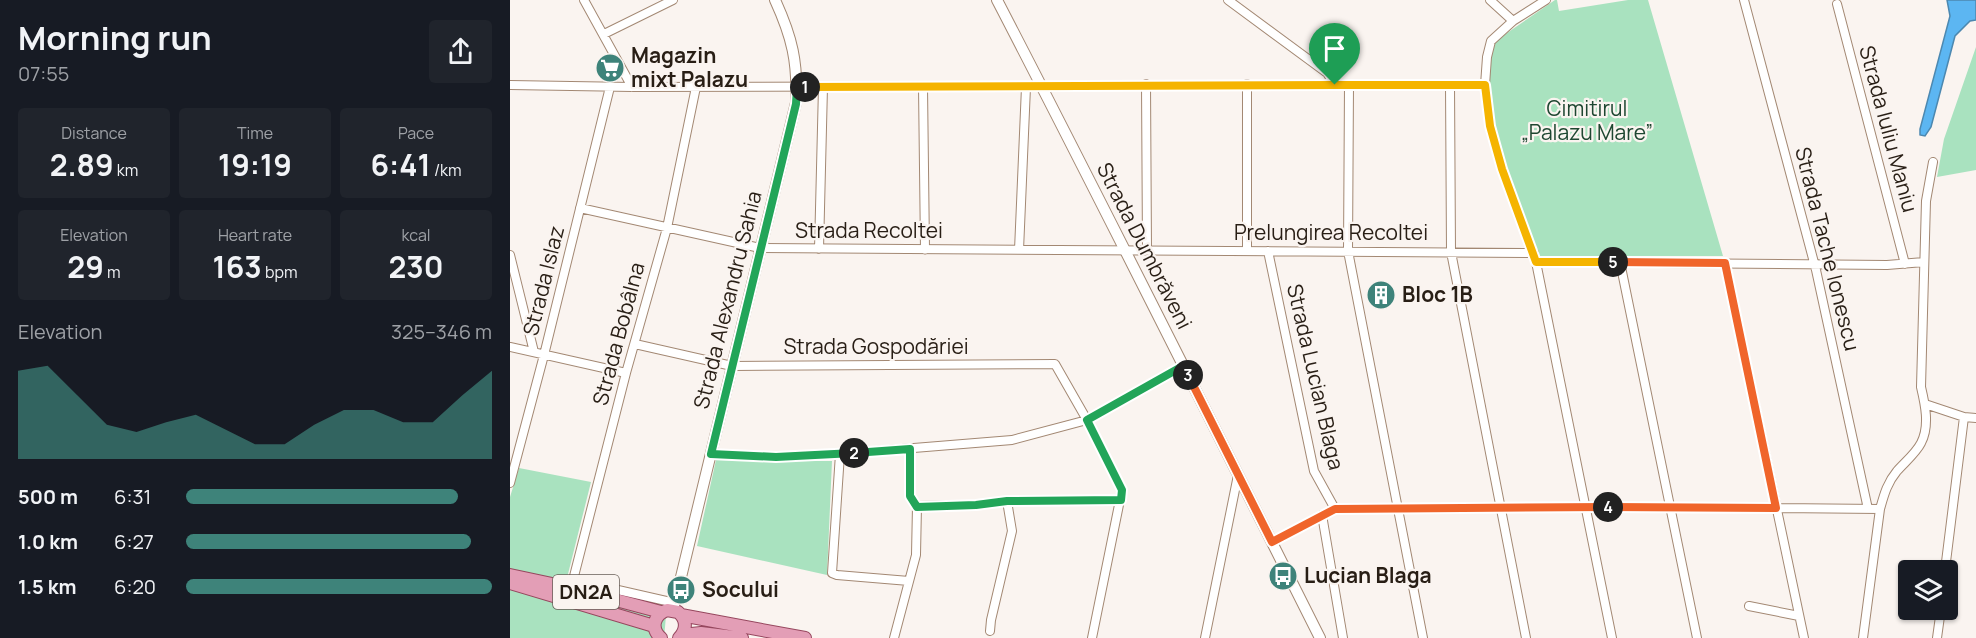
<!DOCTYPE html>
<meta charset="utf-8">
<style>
:root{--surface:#171b24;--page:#20242c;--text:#f1f3f6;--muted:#9ea1a6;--accent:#3e837a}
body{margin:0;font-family:Manrope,sans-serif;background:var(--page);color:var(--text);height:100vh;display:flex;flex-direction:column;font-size:22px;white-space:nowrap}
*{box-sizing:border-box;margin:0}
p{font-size:20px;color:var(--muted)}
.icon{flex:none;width:33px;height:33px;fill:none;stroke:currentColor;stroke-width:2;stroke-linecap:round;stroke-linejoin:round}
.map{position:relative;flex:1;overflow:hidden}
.details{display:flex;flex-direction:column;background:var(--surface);width:510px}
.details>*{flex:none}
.controls{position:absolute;left:1388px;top:560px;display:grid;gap:12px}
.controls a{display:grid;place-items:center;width:60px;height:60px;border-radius:6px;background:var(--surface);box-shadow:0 2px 4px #0004;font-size:30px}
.pin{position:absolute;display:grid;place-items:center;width:51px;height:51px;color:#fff;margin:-62px -26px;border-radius:50% 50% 50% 0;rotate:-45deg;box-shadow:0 0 6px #0007}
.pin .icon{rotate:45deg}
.km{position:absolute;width:30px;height:30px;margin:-15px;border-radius:50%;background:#222;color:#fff;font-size:16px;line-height:30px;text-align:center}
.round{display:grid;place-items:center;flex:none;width:63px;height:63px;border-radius:6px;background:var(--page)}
.overview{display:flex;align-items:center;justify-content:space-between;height:102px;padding:0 18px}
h1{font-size:33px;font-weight:700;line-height:45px}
.figures{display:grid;grid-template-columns:repeat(3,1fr);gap:9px;height:102px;padding:6px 18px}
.figures div{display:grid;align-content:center;border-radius:6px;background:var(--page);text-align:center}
.figures b{font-size:30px;font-weight:700}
.figures small{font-size:16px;font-weight:400}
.figures p{font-size:16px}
.chart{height:168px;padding:12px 18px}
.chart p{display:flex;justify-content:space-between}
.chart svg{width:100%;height:108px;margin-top:6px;fill:var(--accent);opacity:.7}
ul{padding:0 18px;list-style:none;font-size:20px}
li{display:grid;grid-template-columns:96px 72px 1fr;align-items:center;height:45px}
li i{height:15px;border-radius:8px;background:var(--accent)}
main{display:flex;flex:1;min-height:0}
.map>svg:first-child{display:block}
</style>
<main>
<section class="details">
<div class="overview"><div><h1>Morning run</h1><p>07:55</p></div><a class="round"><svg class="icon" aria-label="share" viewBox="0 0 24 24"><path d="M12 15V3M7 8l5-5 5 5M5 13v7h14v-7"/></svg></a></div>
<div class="figures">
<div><p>Distance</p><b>2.89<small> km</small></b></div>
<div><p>Time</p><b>19:19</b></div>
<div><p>Pace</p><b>6:41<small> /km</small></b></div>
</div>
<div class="figures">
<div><p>Elevation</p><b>29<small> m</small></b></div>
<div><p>Heart rate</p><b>163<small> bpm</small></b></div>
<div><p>kcal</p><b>230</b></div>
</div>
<div class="chart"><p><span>Elevation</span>325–346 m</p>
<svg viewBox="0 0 160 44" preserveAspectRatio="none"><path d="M0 44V8L10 6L20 18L30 30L40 33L50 29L60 26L70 32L80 38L90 38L100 30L110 24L120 24L130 29L140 29L150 18L160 8V44z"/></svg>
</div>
<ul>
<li><b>500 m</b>6:31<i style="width:89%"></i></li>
<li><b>1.0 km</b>6:27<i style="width:93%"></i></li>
<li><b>1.5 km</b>6:20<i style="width:100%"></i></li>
</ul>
</section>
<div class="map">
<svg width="1466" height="638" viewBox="0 0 1466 638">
<rect width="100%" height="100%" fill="#faf4f0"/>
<!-- green -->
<path fill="#a9e2bf" d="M1045,0H1047L1049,11L1118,0H1138L1213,256H1029L1001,191L987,148L979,96L981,44Z
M1466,47V170L1427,177L1434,139Z
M206,460L322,461L317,575L187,546Z
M9,468L81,482L56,582L157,605L154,638H0V497Z"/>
<!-- water -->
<path fill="#5cb6f2" stroke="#4c88b0" stroke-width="1.5" d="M1437,0H1466V20L1460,21L1445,36L1421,127L1415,136L1410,135V129L1440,16Z"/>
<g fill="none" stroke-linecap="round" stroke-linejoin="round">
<!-- street casing -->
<g stroke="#a38873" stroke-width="10">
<path id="street" d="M74,0L122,87
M718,0L817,73L825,85
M980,0L1003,21
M1036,0L1003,21L981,41L977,57L975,85L980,126L992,169L1026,262L1102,638
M1234,0L1306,270L1358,509
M1327,4L1395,264
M94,34L163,0
M636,84L637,250
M737,84V251
M0,85L122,87L975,85
M839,85L838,251L913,638
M940,85L941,252L1016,638
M413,87L415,250
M70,208L250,248L1024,253
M309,249L313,87
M509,250L516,87
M758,251L804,471L825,509
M0,255L24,352
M1026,262L1377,265L1414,262
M1110,262L1187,638
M1215,263L1294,638
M125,344L222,366L545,364L577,420L612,490L582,638
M0,347L116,373
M1415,404L1454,417L1466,418
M201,454L266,457L330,454L502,440L577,420L673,366
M330,454L322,573L327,575L399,581
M0,483L34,355L100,87
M407,506L466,505L497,501L611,500
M812,515L833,638
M762,542L825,509L1160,507L1370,509
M1435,570L1454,417
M64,580L165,603
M61,588L116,373L157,228L186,87
M1239,606L1289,616
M480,631L481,620L502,531L497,501
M384,638L406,555L407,506L400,496V449
M695,638L728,475
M1353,638L1370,509C1374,495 1377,483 1387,471C1395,462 1406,453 1411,443C1420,426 1415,404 1411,387L1416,201L1423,162
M1427,638L1431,609"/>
</g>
<!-- secondary casing -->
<g stroke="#a38873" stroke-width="12">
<path id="secondary" d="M487,0C597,212 703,425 810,638
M163,610L286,103C288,62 282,37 265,0"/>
</g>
<!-- primary casing -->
<g stroke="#96475e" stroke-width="14">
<path id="primary" d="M0,575L61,588L151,612
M0,583L144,626
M171,615L295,638
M172,635L191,633L232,638
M151,638C140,628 144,615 157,610L168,612C177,619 177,630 169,638"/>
</g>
<!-- street -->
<use href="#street" stroke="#fff" stroke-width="8"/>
<!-- secondary -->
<use href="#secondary" stroke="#fff" stroke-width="10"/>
<!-- primary -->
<use href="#primary" stroke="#e39eb6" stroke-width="12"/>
</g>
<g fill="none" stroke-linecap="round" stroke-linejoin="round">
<!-- split-1 casing -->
<g stroke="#fff" stroke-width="12">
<path id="split-1" d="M295,87L825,85"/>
</g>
<!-- split-2 casing -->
<g stroke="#fff" stroke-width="12">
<path id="split-2" d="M295,87H287L286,104L201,454L266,457L344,453"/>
</g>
<!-- split-3 casing -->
<g stroke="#fff" stroke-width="12">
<path id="split-3" d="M344,453L400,449V496L407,507L466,505L497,501L611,500L612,490L577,420L673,366L678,375"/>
</g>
<!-- split-4 casing -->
<g stroke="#fff" stroke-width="12">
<path id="split-4" d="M678,375L762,542L825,509L1098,507"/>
</g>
<!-- split-5 casing -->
<g stroke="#fff" stroke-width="12">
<path id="split-5" d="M1098,507L1266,508L1215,263L1103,262"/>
</g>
<!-- split-6 casing -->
<g stroke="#fff" stroke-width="12">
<path id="split-6" d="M825,85H975L980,126L992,169L1026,262H1103"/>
</g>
<!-- split-1 -->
<use href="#split-1" stroke="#f5b400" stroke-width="8"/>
<!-- split-2 -->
<use href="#split-2" stroke="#22a559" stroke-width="8"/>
<!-- split-3 -->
<use href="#split-3" stroke="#22a559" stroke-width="8"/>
<!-- split-4 -->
<use href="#split-4" stroke="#f0652b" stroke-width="8"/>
<!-- split-5 -->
<use href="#split-5" stroke="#f0652b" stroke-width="8"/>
<!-- split-6 -->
<use href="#split-6" stroke="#f5b400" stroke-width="8"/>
</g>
<!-- icons -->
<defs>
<g id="supermarket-disc" transform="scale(1.5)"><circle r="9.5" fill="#3e837a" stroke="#faf4f0"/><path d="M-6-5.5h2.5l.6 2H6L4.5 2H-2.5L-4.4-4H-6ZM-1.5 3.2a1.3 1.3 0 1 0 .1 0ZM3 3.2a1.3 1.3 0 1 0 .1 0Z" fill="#fff"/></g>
<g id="building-disc" transform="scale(1.5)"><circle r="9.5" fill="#3e837a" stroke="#faf4f0"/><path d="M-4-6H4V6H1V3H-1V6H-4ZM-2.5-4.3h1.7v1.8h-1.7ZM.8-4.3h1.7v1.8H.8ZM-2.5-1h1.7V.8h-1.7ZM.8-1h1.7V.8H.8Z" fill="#fff"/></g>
<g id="bus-disc" transform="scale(1.5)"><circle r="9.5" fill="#3e837a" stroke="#faf4f0"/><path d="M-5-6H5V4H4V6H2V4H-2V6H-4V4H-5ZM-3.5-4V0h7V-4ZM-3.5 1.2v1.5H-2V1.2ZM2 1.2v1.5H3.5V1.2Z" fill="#fff"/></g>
</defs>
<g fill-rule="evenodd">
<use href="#supermarket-disc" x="100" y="68"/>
<use href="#building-disc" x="871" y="295"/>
<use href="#bus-disc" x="773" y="576"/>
<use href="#bus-disc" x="171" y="590"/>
</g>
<g text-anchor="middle" stroke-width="4.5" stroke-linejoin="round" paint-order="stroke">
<!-- shield labels -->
<rect fill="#faf4f0" stroke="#675e57" stroke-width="1.5" x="43" y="575" width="66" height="34" rx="4.5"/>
<g font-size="20" font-weight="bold" fill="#281e15">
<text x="76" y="599">DN2A</text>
</g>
<!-- poi labels -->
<g font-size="21" font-weight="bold" fill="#281e15" stroke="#faf4f0" text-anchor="start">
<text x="121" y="63">Magazin<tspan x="121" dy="24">mixt Palazu</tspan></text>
<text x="892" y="302">Bloc 1B</text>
<text x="794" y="583">Lucian Blaga</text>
<text x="192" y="597">Socului</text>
</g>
<!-- park labels -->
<g font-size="21" fill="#1e4731" stroke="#faf4f0">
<text x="1077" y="116">Cimitirul<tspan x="1077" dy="24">„Palazu Mare”</tspan></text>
</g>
<!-- street labels -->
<g font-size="21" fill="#281e15" stroke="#faf4f0">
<text transform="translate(1378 129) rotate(75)" y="7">Strada Iuliu Maniu</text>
<text x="359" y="238">Strada Recoltei</text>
<text x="821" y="240">Prelungirea Recoltei</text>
<text transform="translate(634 246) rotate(63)" y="7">Strada Dumbrăveni</text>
<text transform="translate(1317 249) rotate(76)" y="7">Strada Tache Ionescu</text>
<text transform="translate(34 281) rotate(-76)" y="7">Strada Islaz</text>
<text transform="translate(218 300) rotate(-76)" y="7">Strada Alexandru Sahia</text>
<text transform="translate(109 334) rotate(-75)" y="7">Strada Bobâlna</text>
<text x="366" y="354">Strada Gospodăriei</text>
<text transform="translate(805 377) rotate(77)" y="7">Strada Lucian Blaga</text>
</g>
</g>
</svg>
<div class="controls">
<a><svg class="icon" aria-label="layers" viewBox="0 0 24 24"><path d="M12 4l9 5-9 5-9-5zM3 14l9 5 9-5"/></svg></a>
</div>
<div class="pin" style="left:825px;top:85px;background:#1e9e55"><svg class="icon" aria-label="arrive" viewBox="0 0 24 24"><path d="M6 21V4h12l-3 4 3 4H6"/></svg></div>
<b class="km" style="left:295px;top:87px">1</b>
<b class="km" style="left:344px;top:453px">2</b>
<b class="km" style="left:678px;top:375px">3</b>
<b class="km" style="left:1098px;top:507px">4</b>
<b class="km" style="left:1103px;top:262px">5</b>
</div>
</main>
